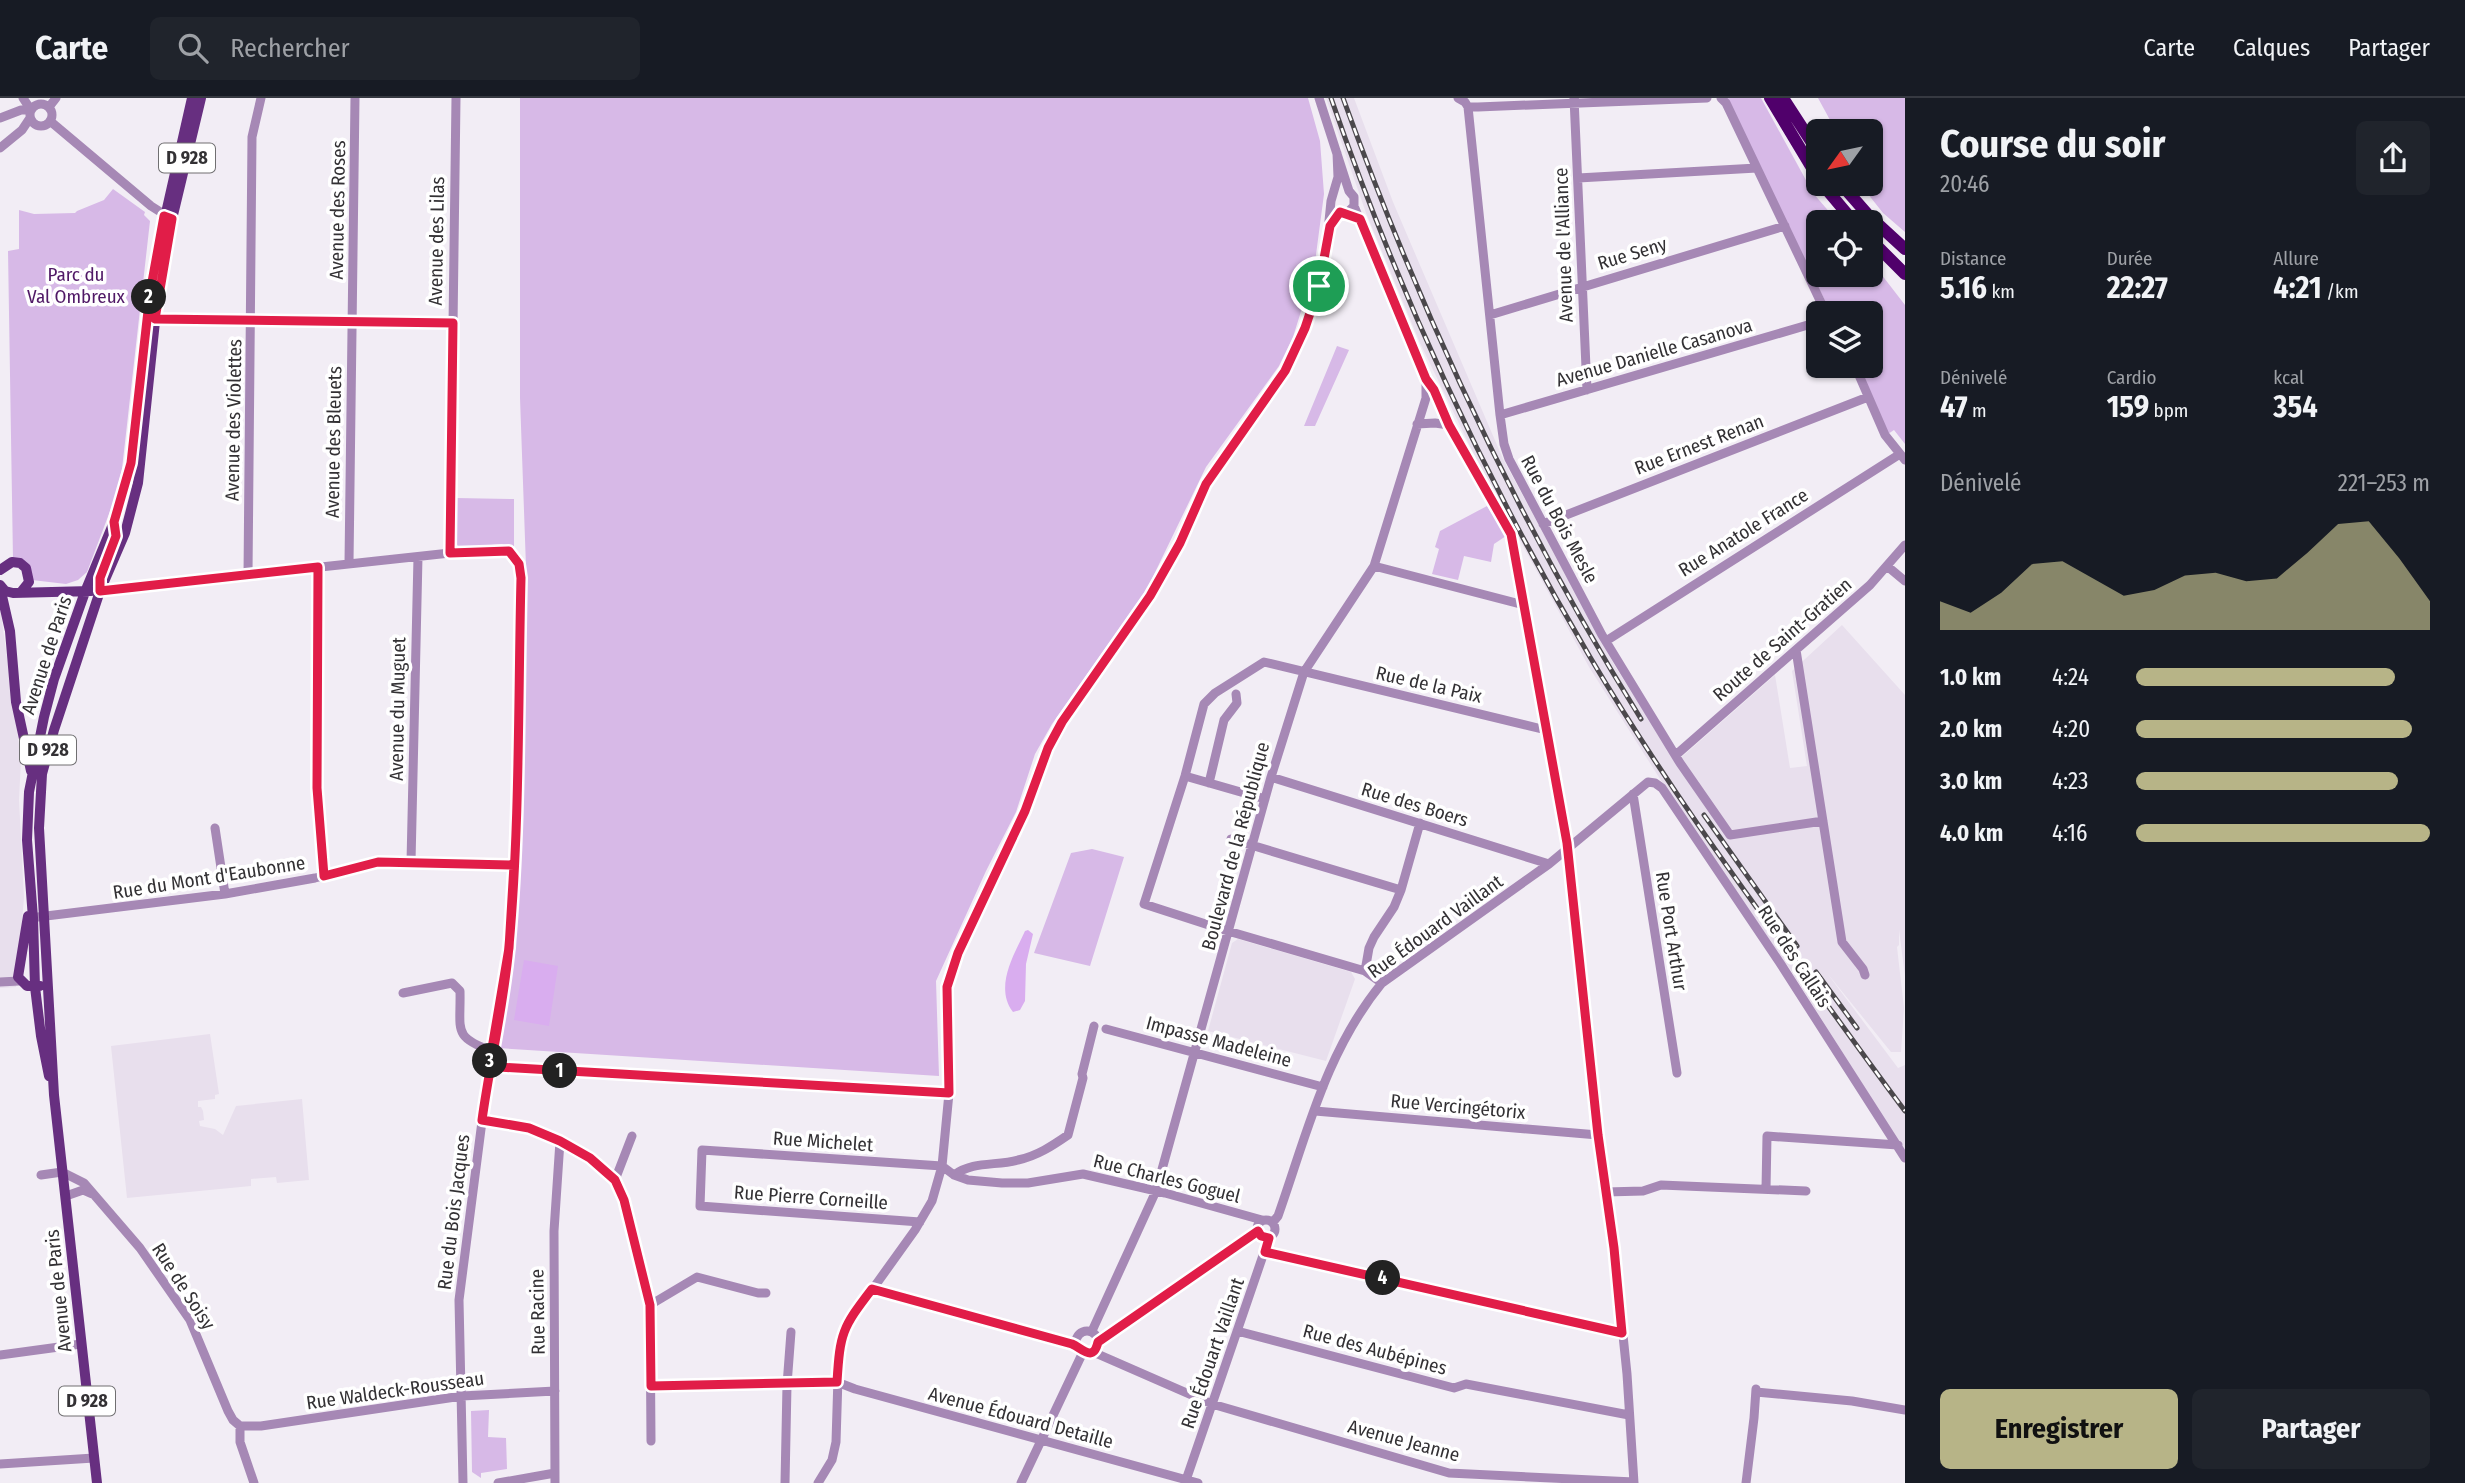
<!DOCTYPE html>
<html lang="fr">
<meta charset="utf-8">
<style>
:root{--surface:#171b24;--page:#20242c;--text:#f1f3f6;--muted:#9ea1a6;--line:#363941;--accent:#b7b487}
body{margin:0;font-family:"Fira Sans Condensed",sans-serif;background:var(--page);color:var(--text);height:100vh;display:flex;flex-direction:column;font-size:26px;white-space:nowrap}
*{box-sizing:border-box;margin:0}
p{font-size:23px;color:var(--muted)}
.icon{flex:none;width:38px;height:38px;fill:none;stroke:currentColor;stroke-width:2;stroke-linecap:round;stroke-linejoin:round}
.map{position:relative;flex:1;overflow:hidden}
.details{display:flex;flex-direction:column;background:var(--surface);width:560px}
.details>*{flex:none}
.needle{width:46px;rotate:237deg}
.buttons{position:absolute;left:1806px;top:21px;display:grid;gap:14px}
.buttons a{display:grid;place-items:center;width:77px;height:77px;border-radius:10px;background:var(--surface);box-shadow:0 2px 5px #0004;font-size:35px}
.pin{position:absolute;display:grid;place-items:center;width:60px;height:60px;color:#fff;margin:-30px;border:4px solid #fff;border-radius:50%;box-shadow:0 2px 7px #0007}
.km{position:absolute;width:35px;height:35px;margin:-18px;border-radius:50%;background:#222;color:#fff;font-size:19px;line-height:35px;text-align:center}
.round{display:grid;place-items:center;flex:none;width:74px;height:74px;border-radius:10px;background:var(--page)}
.overview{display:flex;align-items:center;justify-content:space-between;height:119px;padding:0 35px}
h1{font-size:38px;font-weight:700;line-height:52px}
.figures{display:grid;grid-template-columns:repeat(3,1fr);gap:10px;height:119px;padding:7px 35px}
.figures div{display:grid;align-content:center}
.figures b{font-size:30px;font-weight:700}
.figures small{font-size:19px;font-weight:400}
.figures p{font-size:19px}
.chart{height:196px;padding:14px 35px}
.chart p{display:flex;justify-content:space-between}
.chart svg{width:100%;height:126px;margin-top:7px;fill:var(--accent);opacity:.7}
.cta{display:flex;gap:14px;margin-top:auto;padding:14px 35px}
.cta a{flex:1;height:80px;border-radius:10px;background:var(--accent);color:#111;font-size:28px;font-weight:700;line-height:80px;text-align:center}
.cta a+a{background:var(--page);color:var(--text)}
ul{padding:0 35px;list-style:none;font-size:23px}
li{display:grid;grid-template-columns:112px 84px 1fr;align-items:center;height:52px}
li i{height:18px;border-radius:9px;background:var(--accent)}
header{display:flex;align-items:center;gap:42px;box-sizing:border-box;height:98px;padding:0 35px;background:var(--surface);border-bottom:2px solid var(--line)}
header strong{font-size:33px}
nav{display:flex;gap:38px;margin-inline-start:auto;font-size:24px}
.search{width:490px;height:63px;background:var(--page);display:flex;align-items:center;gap:18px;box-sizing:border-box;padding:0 24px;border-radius:10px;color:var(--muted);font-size:26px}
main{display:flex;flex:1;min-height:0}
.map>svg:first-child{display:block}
</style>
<header>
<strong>Carte</strong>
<div class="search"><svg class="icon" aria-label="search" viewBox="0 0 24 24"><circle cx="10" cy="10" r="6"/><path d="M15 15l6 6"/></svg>Rechercher</div>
<nav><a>Carte</a><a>Calques</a><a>Partager</a></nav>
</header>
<main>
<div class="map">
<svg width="1905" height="1385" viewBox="0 0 1905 1385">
<rect width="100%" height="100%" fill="#f2edf5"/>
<!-- built -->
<path fill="#e8dfed" d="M1326,0H1354L1393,104L1503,361L1615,568L1676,664L1775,577L1790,670L1807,668L1792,573L1842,527L1905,597V878L1899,832V847L1897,849L1904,910L1901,954H1891L1827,875L1898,970L1905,967V1054L1790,871L1693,733L1589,569L1481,371L1420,245L1366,115Z
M0,509L21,661L19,702L24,800L16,889L0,890Z
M1238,841L1351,874L1355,881L1326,963L1208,933L1232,845Z
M210,936L219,996L215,997V1001L198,1003V1009H201L203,1013L204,1022L199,1023L200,1028L215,1031L223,1037L236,1008L302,1001L309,1082L277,1085L276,1079L251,1081V1088L127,1100L111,948Z"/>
<!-- green -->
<path fill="#d7b9e7" d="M520,0H1308L1320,43L1324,96L1314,172L1293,239L1279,268L1206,369L1147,491L1052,626L1035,656L1016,714L986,773L936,883L939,978L498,950L513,872L517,830L526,469L520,300Z
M1726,0H1761L1813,95L1838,124H1818V177H1871V163L1905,207V346L1894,332L1888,336L1857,268H1871V215H1831Z
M1818,0H1905V134L1883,115L1860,86H1871V33H1836Z
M113,91L145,114L144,117L150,123L122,371L115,400L87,474L78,482L66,486L32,482L13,462L8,153L19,151V112L34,116L75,115L77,113L104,102Z
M1337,248L1349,252L1315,328H1304Z
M456,400L514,401V452L502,446L459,450L456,445Z
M1487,408L1506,438L1494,446L1491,464L1464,458L1458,482L1432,476L1439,451L1435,449L1440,433Z
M1092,751L1124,759L1090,868L1034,855L1071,755Z
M489,1312L488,1339L506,1340L507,1371L481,1375V1380L472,1374L471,1313Z"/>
<!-- water -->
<path fill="#d9adef" d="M1028,832L1033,836L1026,866L1025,903L1020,912L1013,914C994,889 1014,857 1025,833Z
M524,862L558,868L549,928L514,922Z"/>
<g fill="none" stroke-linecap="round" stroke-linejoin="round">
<!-- minor -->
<path stroke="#a688b5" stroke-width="9" d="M23,0L31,12
M1319,0L1349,93L1354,99V108L1426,281L1434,292L1449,327L1511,436L1524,507L1567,745L1598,1037L1614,1150L1627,1276L1634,1385
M1458,0L1465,4L1468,9H1478L1707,0
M1574,0L1587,292
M1721,0L1726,5L1826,215
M30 17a11 11 0 1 1 22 0a11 11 0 1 1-22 0Z
M49,9L56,0
M1468,9L1500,317L1504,346L1509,361L1602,537L1680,665L1730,737L1823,723
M0,20L21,12H31
M50,23L151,108L170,120
M0,50L22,32L30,20
M1578,80L1757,70
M1340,114H1348L1354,108
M1490,217L1785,128
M155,221L453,225
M1855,268L1885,337L1905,362
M1500,317L1818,224
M1417,326L1435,325L1449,327
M114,424C118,448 100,468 100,493L450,455L509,453L519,466L521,480L514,767L509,850L489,969L459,1202L463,1385
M1543,426L1868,299
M450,455L456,0
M349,465L355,0
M1374,468L1524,507
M1887,468L1905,483
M319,469L317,690L324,778
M248,477L252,39L261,0
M1606,543L1900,356
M1796,552L1842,844L1863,871L1865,877
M1677,656L1870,487L1905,447
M1185,678L1265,701
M1271,679L1549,766
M1209,685L1224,622L1237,605L1236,596
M1633,696L1677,975
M215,730L225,796
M1231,741L1401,792
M411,764L418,459
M38,819L225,796L315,780L378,764L514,767
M1365,873L1369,850L1374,839L1394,809L1401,792L1420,725
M0,884L19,883
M1382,885L1365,873L1221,831L1144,806L1185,678L1204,606L1215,595L1264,564L1546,632
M403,895L452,885L460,893C461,932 452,939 492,953
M1106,931L1323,989
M489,969L949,995
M1315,1013L1598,1037
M482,1022L529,1030L560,1043L590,1060L615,1082L624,1102L650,1207L651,1343
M942,1068L954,1077L968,1082L1002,1085H1028L1083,1076L1165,1095L1262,1122
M41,1077L62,1074L84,1085L140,1150L190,1222L228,1313L233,1322L240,1328V1344L254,1385
M954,1077C973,1063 996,1068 1018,1062C1037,1058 1052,1048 1068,1037L1083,980L1082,976L1094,928
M615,1082L632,1038
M1766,1091L1767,1038L1898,1047
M1606,1094L1643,1093L1661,1087L1806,1093
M66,1098L83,1092L92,1096
M1257 1131a9 9 0 1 1 18 0a9 9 0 1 1-18 0Z
M920,1124L700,1108L702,1052L942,1068
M1273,1124L1278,1118C1307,1036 1326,953 1382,885L1549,766L1648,684L1655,685L1662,690L1780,865L1905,1060
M1265,1154L1622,1235
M872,1191L1076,1247
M650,1207L697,1179L758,1195H766
M1076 1244a11 11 0 1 1 22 0a11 11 0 1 1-22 0Z
M1092,1233L1156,1093L1271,679L1304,574L1374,468L1426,300V281
M1237,1233L1454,1290L1466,1286L1629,1317
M1099,1244L1257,1133
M1093,1254L1212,1306L1449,1375L1634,1384
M0,1257L81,1246
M651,1288L837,1284L855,1291L1198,1385
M1756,1294L1852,1303L1905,1312
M240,1328H261L462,1298L555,1293
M0,1366L94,1360
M498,1385L555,1375
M555,1385L554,1133L560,1043
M785,1385L787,1287L791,1234
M818,1385L832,1362L836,1344L839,1247L844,1231L915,1132L932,1103L942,1068L949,995L947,889L958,854L1011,744L1048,650L1062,624L1150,498L1166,471L1206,386L1285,273L1313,208L1325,163L1331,103L1338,79L1337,55
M1021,1385L1083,1254
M1185,1385L1269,1140
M1746,1385L1754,1320L1756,1291"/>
<!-- major -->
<path stroke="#672f80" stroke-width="10" d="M0,472L12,464L20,465L26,470L29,484L21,494
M0,487L5,493L13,495L91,493
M0,489L10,533L16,604L31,673
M28,818L18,879L27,888H40
M49,978L41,938L35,889L33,820L27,742L29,694L44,619L54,581L85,494L114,424L131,365L156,159L192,0
M97,1385L54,997L39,730L42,676L54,632L100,493L125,435L138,385L158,195L172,121L201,0"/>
<!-- highway -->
<path stroke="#50006b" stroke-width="12" d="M1770,0L1818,80
M1783,0L1818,54
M1822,86L1854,124
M1841,86L1869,118L1905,151
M1871,142L1905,176"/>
<!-- rail casing -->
<g stroke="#4b484c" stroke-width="5">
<path id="rail" d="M1331,0C1398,194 1486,383 1590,559C1658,674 1736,782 1815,890C1845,931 1874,972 1905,1013
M1343,0C1421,216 1519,425 1641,621
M1704,717L1797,848
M1816,874L1857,930"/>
</g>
<!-- rail -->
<use href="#rail" stroke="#fff" stroke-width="2.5" stroke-dasharray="8" stroke-linecap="butt"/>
</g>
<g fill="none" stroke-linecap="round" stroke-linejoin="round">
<!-- route casing -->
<g stroke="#fff" stroke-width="14">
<path id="route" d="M1319,188L1305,230L1285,273L1206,386L1180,445L1150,498L1062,624L1048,650L1025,713L958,855L947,889L949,995L499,969L489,968L509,850L514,767L378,764L324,778L317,690L318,469L100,493V480L116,438L114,424L131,365L150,195L164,118L172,121L155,221L453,225L450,455L509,453L519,466L521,480C518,602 520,726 509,848C504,906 490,964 482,1022L529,1030L560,1043L590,1060L615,1082L624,1102L650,1207L651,1288L837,1284C840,1235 842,1230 872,1191L1072,1246C1082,1250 1093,1265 1098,1244L1258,1133L1261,1138L1269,1140L1265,1154L1622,1235L1614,1150L1598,1037L1567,745L1511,436L1449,327L1434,292L1426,281L1360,121L1340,114L1330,128L1319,188"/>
</g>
<!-- route -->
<use href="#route" stroke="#e11d48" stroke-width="9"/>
</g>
<g text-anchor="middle" stroke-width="7" stroke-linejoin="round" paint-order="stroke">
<!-- shield labels -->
<g fill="#fff" stroke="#706f71" stroke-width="2">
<rect x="159" y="45.5" width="56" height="29" rx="5"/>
<rect x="20" y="637.5" width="56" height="29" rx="5"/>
<rect x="59" y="1288.5" width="56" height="29" rx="5"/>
</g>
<g font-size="18" font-weight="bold" fill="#333134">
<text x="187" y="66">D 928</text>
<text x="48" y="658">D 928</text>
<text x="87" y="1309">D 928</text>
</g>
<!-- street labels -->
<g font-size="19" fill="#333134" stroke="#fff">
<text transform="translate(337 112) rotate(-89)" y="7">Avenue des Roses</text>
<text transform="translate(436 143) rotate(-89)" y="7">Avenue des Lilas</text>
<text transform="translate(1563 147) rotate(-92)" y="7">Avenue de l'Alliance</text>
<text transform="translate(1632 155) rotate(-17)" y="7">Rue Seny</text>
<text transform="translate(1654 254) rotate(-16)" y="7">Avenue Danielle Casanova</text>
<text transform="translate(233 322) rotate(-89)" y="7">Avenue des Violettes</text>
<text transform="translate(333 344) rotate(-89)" y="7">Avenue des Bleuets</text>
<text transform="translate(1699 346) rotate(-21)" y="7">Rue Ernest Renan</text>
<text transform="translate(1560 421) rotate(62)" y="7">Rue du Bois Mesle</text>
<text transform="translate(1743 434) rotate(-32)" y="7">Rue Anatole France</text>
<text transform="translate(1782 541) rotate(-41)" y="7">Route de Saint-Gratien</text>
<text transform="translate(46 557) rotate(-72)" y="7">Avenue de Paris</text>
<text transform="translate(1429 586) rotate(13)" y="7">Rue de la Paix</text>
<text transform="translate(397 611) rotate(-89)" y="7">Avenue du Muguet</text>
<text transform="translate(1415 706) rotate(17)" y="7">Rue des Boers</text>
<text transform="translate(1235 748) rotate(-75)" y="7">Boulevard de la République</text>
<text transform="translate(209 779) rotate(-9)" y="7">Rue du Mont d'Eaubonne</text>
<text transform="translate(1435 828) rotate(-36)" y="7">Rue Édouard Vaillant</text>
<text transform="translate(1672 833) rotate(81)" y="7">Rue Port Arthur</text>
<text transform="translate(1795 858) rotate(57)" y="7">Rue des Callais</text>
<text transform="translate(1219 943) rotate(15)" y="7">Impasse Madeleine</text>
<text transform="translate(1458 1008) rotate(5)" y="7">Rue Vercingétorix</text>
<text transform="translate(823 1043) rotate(4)" y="7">Rue Michelet</text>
<text transform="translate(1167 1080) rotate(14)" y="7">Rue Charles Goguel</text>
<text transform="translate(811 1099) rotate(4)" y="7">Rue Pierre Corneille</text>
<text transform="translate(453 1114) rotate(-83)" y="7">Rue du Bois Jacques</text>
<text transform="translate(184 1188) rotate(57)" y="7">Rue de Soisy</text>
<text transform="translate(58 1193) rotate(-96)" y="7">Avenue de Paris</text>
<text transform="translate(537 1214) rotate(-91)" y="7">Rue Racine</text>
<text transform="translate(1375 1251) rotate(15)" y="7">Rue des Aubépines</text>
<text transform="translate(1212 1255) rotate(-71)" y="7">Rue Édouart Vaillant</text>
<text transform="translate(395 1292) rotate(-8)" y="7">Rue Waldeck-Rousseau</text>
<text transform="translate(1021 1319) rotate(15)" y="7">Avenue Édouard Detaille</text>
<text transform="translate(1404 1342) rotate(15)" y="7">Avenue Jeanne</text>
</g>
<!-- park labels -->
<g font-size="19" fill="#501966" stroke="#fff">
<text x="76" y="183">Parc du<tspan x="76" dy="22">Val Ombreux</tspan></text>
</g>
</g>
</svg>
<div class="buttons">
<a><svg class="needle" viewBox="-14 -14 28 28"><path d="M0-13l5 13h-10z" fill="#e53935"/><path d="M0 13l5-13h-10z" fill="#9ea1a6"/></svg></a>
<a><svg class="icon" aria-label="locate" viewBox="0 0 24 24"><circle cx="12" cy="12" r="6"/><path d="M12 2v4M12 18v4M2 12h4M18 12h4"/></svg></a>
<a><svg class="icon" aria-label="layers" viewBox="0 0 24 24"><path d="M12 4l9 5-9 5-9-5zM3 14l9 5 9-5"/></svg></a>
</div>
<div class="pin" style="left:1319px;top:188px;background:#1e9e55"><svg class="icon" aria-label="arrive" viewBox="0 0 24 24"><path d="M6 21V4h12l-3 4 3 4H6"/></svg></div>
<b class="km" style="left:560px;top:973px">1</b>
<b class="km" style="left:149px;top:199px">2</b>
<b class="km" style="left:490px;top:963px">3</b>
<b class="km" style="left:1383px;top:1180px">4</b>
</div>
<section class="details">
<div class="overview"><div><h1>Course du soir</h1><p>20:46</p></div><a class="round"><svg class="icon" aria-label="share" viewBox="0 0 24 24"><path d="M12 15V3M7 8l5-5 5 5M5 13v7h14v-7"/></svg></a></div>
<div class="figures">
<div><p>Distance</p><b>5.16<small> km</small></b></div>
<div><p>Durée</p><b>22:27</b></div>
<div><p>Allure</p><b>4:21<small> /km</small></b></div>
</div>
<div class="figures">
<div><p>Dénivelé</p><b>47<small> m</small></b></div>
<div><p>Cardio</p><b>159<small> bpm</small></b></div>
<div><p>kcal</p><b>354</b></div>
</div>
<div class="chart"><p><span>Dénivelé</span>221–253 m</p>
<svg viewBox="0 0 160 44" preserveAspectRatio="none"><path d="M0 44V34L10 38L20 31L30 21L40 20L50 26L60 32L70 30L80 25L90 24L100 27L110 26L120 17L130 7L140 6L150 19L160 34V44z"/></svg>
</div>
<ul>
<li><b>1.0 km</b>4:24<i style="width:88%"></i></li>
<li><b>2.0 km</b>4:20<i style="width:94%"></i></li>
<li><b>3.0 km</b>4:23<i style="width:89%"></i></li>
<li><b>4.0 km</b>4:16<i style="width:100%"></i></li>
</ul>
<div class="cta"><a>Enregistrer</a><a>Partager</a></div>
</section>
</main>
